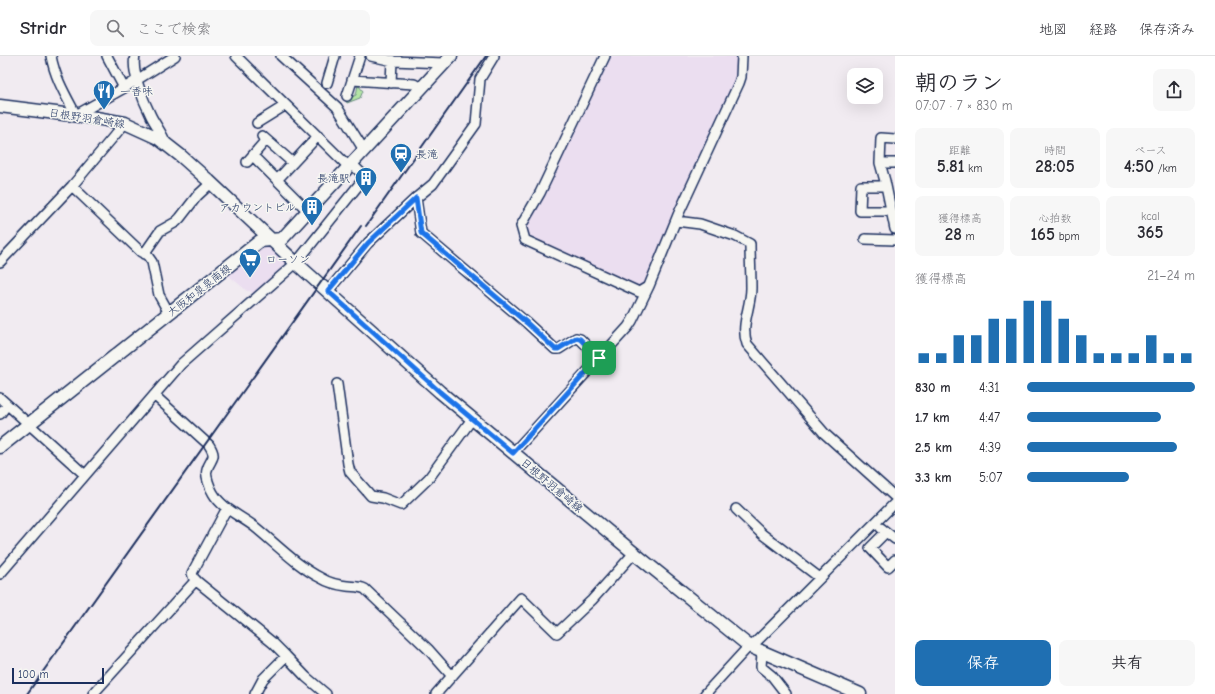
<!DOCTYPE html>
<html lang="ja">
<meta charset="utf-8">
<style>
:root{--surface:#fff;--page:#f7f7f7;--text:#2b2b33;--muted:#7c7c81;--line:#e1e1e2;--accent:#1f6fb2}
body{margin:0;font-family:"Comic Neue","Klee One",sans-serif;background:var(--page);color:var(--text);height:100vh;display:flex;flex-direction:column;font-size:15px;white-space:nowrap}
*{box-sizing:border-box;margin:0}
p{font-size:13px;color:var(--muted)}
.icon{flex:none;width:22px;height:22px;fill:none;stroke:currentColor;stroke-width:2;stroke-linecap:round;stroke-linejoin:round}
.map{position:relative;flex:1;overflow:hidden}
.panel{display:flex;flex-direction:column;background:var(--surface);width:320px}
.panel>*{flex:none}
.fabs{position:absolute;left:847px;top:12px;display:grid;gap:8px}
.fabs a{display:grid;place-items:center;width:36px;height:36px;border-radius:8px;background:var(--surface);box-shadow:0 4px 16px #0002;font-size:20px}
.scale{position:absolute;left:12px;bottom:10px;width:92px;box-sizing:border-box;padding-left:4px;border:2px solid #1b2f5e;border-top:0;font-size:11px;line-height:14px;white-space:nowrap;color:#1b2f5e;-webkit-text-stroke:3px #f6f6f2;paint-order:stroke}
.pin{position:absolute;display:grid;place-items:center;width:34px;height:34px;color:#fff;margin:-17px;border-radius:8px;box-shadow:0 2px 6px #0006}
.round{display:grid;place-items:center;flex:none;width:42px;height:42px;border-radius:8px;background:var(--page)}
.overview{display:flex;align-items:center;justify-content:space-between;height:68px;padding:0 20px}
h1{font-size:22px;font-weight:700;line-height:30px}
.stats{display:grid;grid-template-columns:repeat(3,1fr);gap:6px;height:68px;padding:4px 20px}
.stats div{display:grid;align-content:center;border-radius:8px;background:var(--page);text-align:center}
.stats b{font-size:17px;font-weight:700}
.stats small{font-size:11px;font-weight:400}
.stats p{font-size:11px}
.chart{height:112px;padding:8px 20px}
.chart p{display:flex;justify-content:space-between}
.chart svg{width:100%;height:72px;margin-top:4px;stroke:var(--accent);stroke-width:6}
.button{display:flex;gap:8px;margin-top:auto;padding:8px 20px}
.button a{flex:1;height:46px;border-radius:8px;background:var(--accent);color:#fff;font-size:16px;font-weight:700;line-height:46px;text-align:center}
.button a+a{background:var(--page);color:var(--text)}
ul{padding:0 20px;list-style:none;font-size:13px}
li{display:grid;grid-template-columns:64px 48px 1fr;align-items:center;height:30px}
li i{height:10px;border-radius:5px;background:var(--accent)}
header{display:flex;align-items:center;gap:24px;box-sizing:border-box;height:56px;padding:0 20px;background:var(--surface);border-bottom:1px solid var(--line)}
header strong{font-size:19px}
nav{display:flex;gap:22px;margin-inline-start:auto;font-size:14px}
.search{width:280px;height:36px;background:var(--page);display:flex;align-items:center;gap:10px;box-sizing:border-box;padding:0 14px;border-radius:8px;color:var(--muted);font-size:15px}
main{display:flex;flex:1;min-height:0}
.map>svg:first-child{display:block}
</style>
<header>
<strong>Stridr</strong>
<div class="search"><svg class="icon" aria-label="search" viewBox="0 0 24 24"><circle cx="10" cy="10" r="6"/><path d="M15 15l6 6"/></svg>ここで検索</div>
<nav><a>地図</a><a>経路</a><a>保存済み</a></nav>
</header>
<main>
<div class="map">
<svg width="895" height="638" viewBox="0 0 895 638">
<rect width="100%" height="100%" fill="#f1ebf1"/>
<filter id="ink" filterUnits="userSpaceOnUse"><feTurbulence type="fractalNoise" baseFrequency=".025" numOctaves="2"/><feDisplacementMap in="SourceGraphic" scale="8" xChannelSelector="R" yChannelSelector="G"/><feConvolveMatrix kernelMatrix="1 2 1 2 8 2 1 2 1" color-interpolation-filters="sRGB"/></filter>
<g filter="url(#ink)">
<!-- built -->
<path fill="#ebdef0" d="M610,0H739L737,19L646,228L638,232L527,181L524,170L566,91Z
M262,191L274,192L290,209L255,239L250,235H247L227,218Z"/>
<!-- green -->
<path fill="#b4e5a5" stroke="#688a82" d="M358,29L363,35L360,42L347,47L344,41L348,43L356,39Z"/>
<g fill="none" stroke-linecap="round" stroke-linejoin="round">
<!-- minor casing -->
<g stroke="#1b2f5e" stroke-width="12">
<path id="minor" d="M51,0C55,22 66,40 76,59L124,32L175,0
M107,0L124,32
M135,0C131,16 144,46 151,60C156,70 163,78 166,88
M236,0L348,110
M281,0L337,51L364,94
M371,0L393,5L444,7
M605,0L540,137L521,170L525,184L639,236L649,230L678,159L739,27L741,21L742,0
M352,24L414,28L421,32
M327,27L335,0
M391,27L392,4
M347,40L360,0
M257,67L286,49
M262,80L293,107
M895,83L881,82L880,107L885,125L895,173
M253,100L308,155
M247,106L266,84
M880,107H895
M277,124L318,80
M72,130L141,196L147,199L152,206L159,239L169,257
M886,130H861L860,155H891
M416,142L421,177L527,267L555,293H559L576,282L580,283L599,302
M676,165L700,168L735,180L750,188C750,203 751,217 751,232C751,251 740,269 747,288L825,378L895,441
M865,183L895,184
M144,198L160,175L176,166L180,162L197,140L211,127
M0,206L72,130L125,67
M328,235L368,187L416,142L433,128L476,68L480,23L494,0
M337,328L348,408L350,416L371,440L383,442L401,449L429,422L472,363
M154,339L209,389C218,403 210,402 207,414C205,420 210,432 213,437C222,453 241,460 255,471C276,488 297,510 321,522C329,527 338,529 347,530C353,531 359,530 365,533L428,593L452,620
M0,342L85,419
M0,358L7,349
M513,397L628,271L632,265L649,230
M227,452L192,517L194,523L273,587L286,600
M736,453L762,478L820,522
M881,472L895,483
M886,476L870,492L888,511L895,504
M0,518L181,308L296,207L365,121L351,107
M762,597L761,611L772,620L786,638
M93,638L196,524
M255,638L263,623L286,600L306,621L326,638
M436,638L521,542L557,577L592,544L634,497
M705,638L749,590L755,587L895,447"/>
</g>
<!-- major casing -->
<g stroke="#1b2f5e" stroke-width="15">
<path id="major" d="M0,50L96,62L125,67L158,82L181,100L209,125L296,207L440,336L634,497L749,590L860,638
M0,391L260,185L282,183L451,0"/>
</g>
<!-- minor -->
<use href="#minor" stroke="#f6f6f2" stroke-width="9"/>
<!-- major -->
<use href="#major" stroke="#f6f6f2" stroke-width="12"/>
<!-- rail -->
<path stroke="#1b2f5e" stroke-width="2" d="M366,170L486,0
M27,638L361,170"/>
</g>
</g>
<g fill="none" stroke-linecap="round" stroke-linejoin="round" filter="url(#ink)">
<!-- route casing -->
<g stroke="#fff" stroke-width="8">
<path id="route" d="M416,142L421,177L527,267L555,293H558L576,282L580,283L599,302L513,397L440,336L328,235L368,187Z"/>
</g>
<!-- route -->
<use href="#route" stroke="#1a73e8" stroke-width="5"/>
</g>
<!-- icons -->
<defs>
<g id="restaurant-pin" transform="scale(1.15)"><path d="M0 17L-7.5 6A9.5 9.5 0 1 1 7.5 6Z" fill="#1f6fb2" stroke="#f6f6f2"/><path d="M-5-6h1v4h1v-4h1v4h1v-4h1v5L-1.5 .5V6h-2V.5L-5-1ZM5-6V6H3V1.5H1.5Q1.5-4 5-6Z" fill="#fff"/></g>
<g id="station-pin" transform="scale(1.15)"><path d="M0 17L-7.5 6A9.5 9.5 0 1 1 7.5 6Z" fill="#1f6fb2" stroke="#f6f6f2"/><path d="M-3-6H3Q5-6 5-4V2Q5 4 3 4L4.5 6H3L1.5 4h-3L-3 6H-4.5L-3 4Q-5 4-5 2V-4Q-5-6-3-6ZM-3.5-4v3h7v-3ZM-3.5 1v1.5H-2V1ZM2 1v1.5H3.5V1Z" fill="#fff"/></g>
<g id="building-pin" transform="scale(1.15)"><path d="M0 17L-7.5 6A9.5 9.5 0 1 1 7.5 6Z" fill="#1f6fb2" stroke="#f6f6f2"/><path d="M-4-6H4V6H1V3H-1V6H-4ZM-2.5-4.3h1.7v1.8h-1.7ZM.8-4.3h1.7v1.8H.8ZM-2.5-1h1.7V.8h-1.7ZM.8-1h1.7V.8H.8Z" fill="#fff"/></g>
<g id="supermarket-pin" transform="scale(1.15)"><path d="M0 17L-7.5 6A9.5 9.5 0 1 1 7.5 6Z" fill="#1f6fb2" stroke="#f6f6f2"/><path d="M-6-5.5h2.5l.6 2H6L4.5 2H-2.5L-4.4-4H-6ZM-1.5 3.2a1.3 1.3 0 1 0 .1 0ZM3 3.2a1.3 1.3 0 1 0 .1 0Z" fill="#fff"/></g>
</defs>
<g fill-rule="evenodd">
<use href="#restaurant-pin" x="104" y="35"/>
<use href="#station-pin" x="401" y="98"/>
<use href="#building-pin" x="366" y="122"/>
<use href="#building-pin" x="312" y="151"/>
<use href="#supermarket-pin" x="250" y="203"/>
</g>
<g text-anchor="middle" stroke-width="3" stroke-linejoin="round" paint-order="stroke">
<!-- poi labels -->
<g font-size="11" fill="#1b2f5e" stroke="#f6f6f2" text-anchor="start">
<text x="120" y="39">一香味</text>
<text x="416" y="102">長滝</text>
<text x="350" y="126" text-anchor="end">長滝駅</text>
<text x="296" y="155" text-anchor="end">アカウントビル</text>
<text x="266" y="207">ローソン</text>
</g>
<!-- street labels -->
<g font-size="11" fill="#1b2f5e" stroke="#f6f6f2">
<text transform="translate(87 62) rotate(9)" y="4">日根野羽倉崎線</text>
<text transform="translate(199 234) rotate(-38)" y="4">大阪和泉泉南線</text>
<text transform="translate(552 429) rotate(40)" y="4">日根野羽倉崎線</text>
</g>
</g>
</svg>
<div class="fabs">
<a><svg class="icon" aria-label="layers" viewBox="0 0 24 24"><path d="M12 4l9 5-9 5-9-5zM3 14l9 5 9-5"/></svg></a>
</div>
<div class="scale">100 m</div>
<div class="pin" style="left:599px;top:302px;background:#1e9e55"><svg class="icon" aria-label="arrive" viewBox="0 0 24 24"><path d="M6 21V4h12l-3 4 3 4H6"/></svg></div>
</div>
<section class="panel">
<div class="overview"><div><h1>朝のラン</h1><p>07:07 · 7 × 830 m</p></div><a class="round"><svg class="icon" aria-label="share" viewBox="0 0 24 24"><path d="M12 15V3M7 8l5-5 5 5M5 13v7h14v-7"/></svg></a></div>
<div class="stats">
<div><p>距離</p><b>5.81<small> km</small></b></div>
<div><p>時間</p><b>28:05</b></div>
<div><p>ペース</p><b>4:50<small> /km</small></b></div>
</div>
<div class="stats">
<div><p>獲得標高</p><b>28<small> m</small></b></div>
<div><p>心拍数</p><b>165<small> bpm</small></b></div>
<div><p>kcal</p><b>365</b></div>
</div>
<div class="chart"><p><span>獲得標高</span>21–24 m</p>
<svg viewBox="0 0 160 44" preserveAspectRatio="none"><path d="M5 44V38M15 44V38M25 44V27M35 44V27M45 44V17M55 44V17M65 44V6M75 44V6M85 44V17M95 44V27M105 44V38M115 44V38M125 44V38M135 44V27M145 44V38M155 44V38"/></svg>
</div>
<ul>
<li><b>830 m</b>4:31<i style="width:100%"></i></li>
<li><b>1.7 km</b>4:47<i style="width:80%"></i></li>
<li><b>2.5 km</b>4:39<i style="width:89%"></i></li>
<li><b>3.3 km</b>5:07<i style="width:61%"></i></li>
</ul>
<div class="button"><a>保存</a><a>共有</a></div>
</section>
</main>
